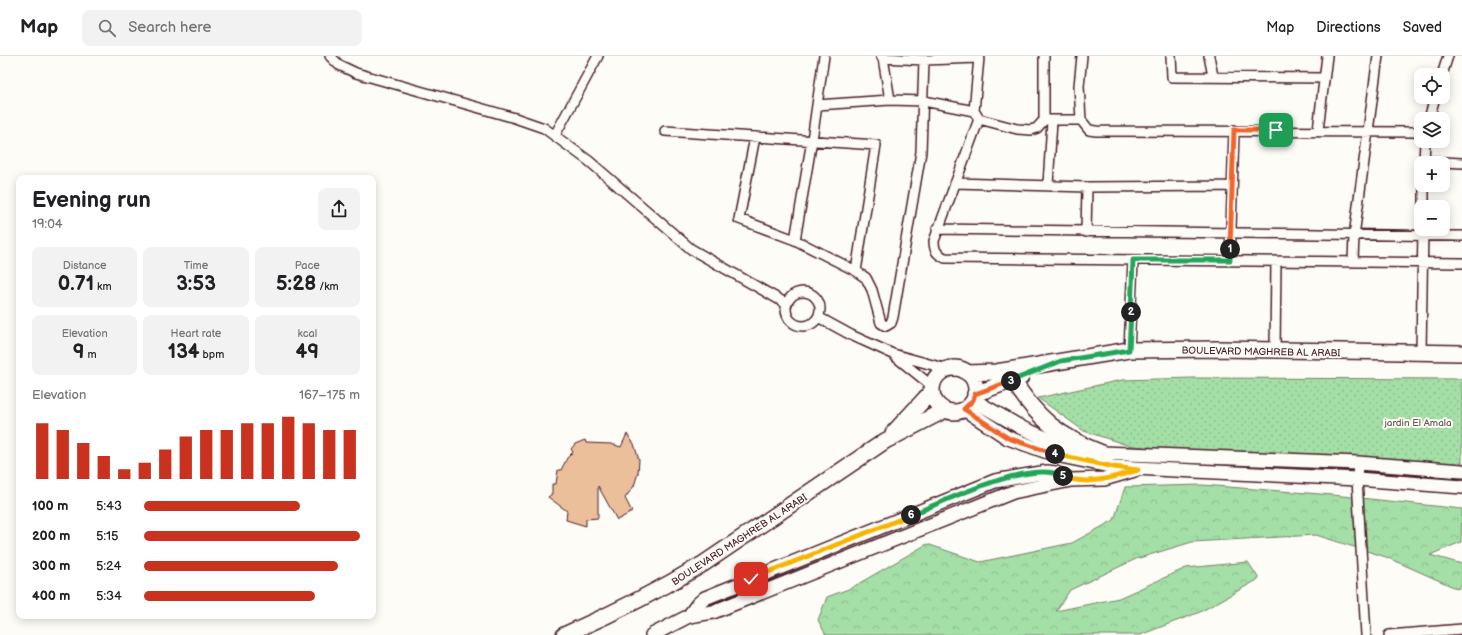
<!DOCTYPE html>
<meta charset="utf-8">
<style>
:root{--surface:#fff;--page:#f2f2f2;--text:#202124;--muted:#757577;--line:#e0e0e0;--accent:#c8321e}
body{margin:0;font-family:"Balsamiq Sans",sans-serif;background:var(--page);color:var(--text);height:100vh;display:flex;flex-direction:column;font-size:15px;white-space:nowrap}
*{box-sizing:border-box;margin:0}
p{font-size:13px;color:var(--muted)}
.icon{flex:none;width:22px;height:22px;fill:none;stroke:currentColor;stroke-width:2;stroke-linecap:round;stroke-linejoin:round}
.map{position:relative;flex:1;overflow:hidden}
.panel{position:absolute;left:16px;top:119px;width:360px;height:444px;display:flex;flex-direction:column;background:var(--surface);border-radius:8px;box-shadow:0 2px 10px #0003}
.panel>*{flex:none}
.controls{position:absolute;left:1414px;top:12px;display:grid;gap:8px}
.controls a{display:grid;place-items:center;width:36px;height:36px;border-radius:8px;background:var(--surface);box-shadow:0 2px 10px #0003;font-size:20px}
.pin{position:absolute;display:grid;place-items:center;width:34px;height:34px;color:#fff;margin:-17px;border-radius:8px;box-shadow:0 2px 6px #0006}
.km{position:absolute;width:20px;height:20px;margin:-10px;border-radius:50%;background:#222;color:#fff;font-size:11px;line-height:20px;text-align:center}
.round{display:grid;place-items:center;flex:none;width:42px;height:42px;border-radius:8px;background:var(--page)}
.overview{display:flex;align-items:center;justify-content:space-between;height:68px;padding:0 16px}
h1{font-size:22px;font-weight:600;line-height:30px}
.metrics{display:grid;grid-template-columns:repeat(3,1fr);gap:6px;height:68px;padding:4px 16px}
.metrics div{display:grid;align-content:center;border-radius:8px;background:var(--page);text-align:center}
.metrics b{font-size:20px;font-weight:600}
.metrics small{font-size:11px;font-weight:400}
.metrics p{font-size:11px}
.chart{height:112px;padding:8px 16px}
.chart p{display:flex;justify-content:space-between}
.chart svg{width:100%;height:72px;margin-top:4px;stroke:var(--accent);stroke-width:6}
ul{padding:0 16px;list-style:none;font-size:13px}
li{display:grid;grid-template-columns:64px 48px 1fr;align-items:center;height:30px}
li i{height:10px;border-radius:5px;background:var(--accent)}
header{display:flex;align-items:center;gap:24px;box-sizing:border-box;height:56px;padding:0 20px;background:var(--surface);border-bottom:1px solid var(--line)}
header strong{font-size:19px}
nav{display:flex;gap:22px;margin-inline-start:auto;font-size:14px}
.search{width:280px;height:36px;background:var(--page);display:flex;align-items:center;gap:10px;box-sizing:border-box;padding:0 14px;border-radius:8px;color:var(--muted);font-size:15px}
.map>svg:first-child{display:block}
</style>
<header>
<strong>Map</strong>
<div class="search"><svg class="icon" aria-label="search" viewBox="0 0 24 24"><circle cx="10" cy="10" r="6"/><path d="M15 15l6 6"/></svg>Search here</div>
<nav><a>Map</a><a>Directions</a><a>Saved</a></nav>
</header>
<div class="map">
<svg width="1462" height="579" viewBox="0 0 1462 579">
<defs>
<pattern id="forest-crowns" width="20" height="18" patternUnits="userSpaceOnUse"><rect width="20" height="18" fill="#a3dfa6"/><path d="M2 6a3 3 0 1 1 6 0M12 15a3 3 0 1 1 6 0" fill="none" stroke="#8ebf8f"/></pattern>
<pattern id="park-dots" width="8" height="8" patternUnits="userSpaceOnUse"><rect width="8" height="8" fill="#a3dfa6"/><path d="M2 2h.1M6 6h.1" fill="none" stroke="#8ebf8f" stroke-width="1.8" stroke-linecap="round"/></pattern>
</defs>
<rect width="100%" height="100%" fill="#fdfcf7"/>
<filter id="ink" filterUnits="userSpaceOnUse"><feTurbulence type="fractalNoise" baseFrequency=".025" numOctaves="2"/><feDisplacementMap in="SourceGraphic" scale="8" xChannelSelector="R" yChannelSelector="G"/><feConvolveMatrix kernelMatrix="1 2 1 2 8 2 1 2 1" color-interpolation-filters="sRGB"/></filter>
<g filter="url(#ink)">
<!-- forest -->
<path fill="url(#forest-crowns)" stroke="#767f68" d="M1202,429L1333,439L1462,453L1461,486L1430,499L1462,508V527L1458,533L1386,501L1316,479L1192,486L1136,503L1070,534L1056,555L1119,542L1186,512L1248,506L1259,523L1200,556L1140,579H826L818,564L827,541L851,532L927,488L980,506L1072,487L1114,464L1125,431Z"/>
<!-- park -->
<path fill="url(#park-dots)" stroke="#767f68" d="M1193,322L1462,323V412L1186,397L1127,389L1084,375L1038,342L1122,324Z"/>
<!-- building -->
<path fill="#ebbf9a" stroke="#4a1f2b" d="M627,378L634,388L639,404L638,417L634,430L625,442L632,456L617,464L598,430V462L586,463V470L566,464L567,455L548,441L552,438V428H556L558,414H561L567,402L573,396L571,393L575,388L585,384L586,387L611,388L621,391Z"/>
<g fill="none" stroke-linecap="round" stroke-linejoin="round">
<!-- street casing -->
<g stroke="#4a1f2b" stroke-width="12">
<path id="street" d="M330,0L339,9L356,17L515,62L544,72L589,105L691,193L787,248
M881,0L883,2L890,44
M1171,0L1172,21L1324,22
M1209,0L1213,20
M883,2L924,4L979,2L980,0
M1442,19L1448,0
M817,49L890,44L924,45L974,55L979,63L1017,73L1031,74L1037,72L1044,64H1081L1089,74L1096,75L1421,76
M974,55L979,2
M979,63L934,185C934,195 937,198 945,202L1462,207
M1429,63L1435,41
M1044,64V0
M1081,64L1079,30L1082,0
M1318,74L1327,0
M665,75L876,89L856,215
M555,79L598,0
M755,81L739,163L795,184L856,215L866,222L872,234L881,267L886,270L891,267L893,261L921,96L924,4
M1424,105L1462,107
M1424,107L1425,85
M955,127L1087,131L1232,130
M1048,129L1052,65
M1424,151V129
M937,173L1462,180
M1086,176L1087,131
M795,184L812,84L824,0
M1230,204L1234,74
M1353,205L1354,180L1378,0
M786 253a17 17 0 1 1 34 0a17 17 0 1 1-34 0Z
M818,261L851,279L893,298L947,313
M1129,294L1133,204
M1275,294L1276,206
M1421,297L1423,173
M896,301L932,330
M1358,407L1357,423L1366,579
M1389,579L1462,573"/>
</g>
<!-- secondary casing -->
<g stroke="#4a1f2b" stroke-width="16">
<path id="secondary" d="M973,344L1022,372L1060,388L1102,397L1358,407L1462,415
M964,353L1008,382L1056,399L1114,411L1357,423L1462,431
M689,560L697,549L705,542L995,425L1047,416L1056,417L1071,424
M652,579L689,560L713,556L1013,436L1071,424L1104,423L1138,413"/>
</g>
<!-- primary casing -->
<g stroke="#4a1f2b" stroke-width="18">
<path id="primary" d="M932 334a22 22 0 1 1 44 0a22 22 0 1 1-44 0Z
M967,317L996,316L1129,294L1218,293L1462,297
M1013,324C1036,362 1060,381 1102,397
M975,338L1021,321
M893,377L932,335
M564,579C612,558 658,535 703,508L885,385L945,354"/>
</g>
<!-- street -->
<use href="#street" stroke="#fdfcf7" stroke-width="9"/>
<!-- secondary -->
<use href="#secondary" stroke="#fdfcf7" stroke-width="13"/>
<!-- primary -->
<use href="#primary" stroke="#fdfcf7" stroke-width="15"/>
</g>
</g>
<g fill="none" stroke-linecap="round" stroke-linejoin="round" filter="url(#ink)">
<!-- split-1 casing -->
<g stroke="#fff" stroke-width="8">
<path id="split-1" d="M1230,193L1234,74H1276"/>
</g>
<!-- split-2 casing -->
<g stroke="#fff" stroke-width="8">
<path id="split-2" d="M1131,256L1133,204H1230V193"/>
</g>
<!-- split-3 casing -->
<g stroke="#fff" stroke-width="8">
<path id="split-3" d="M1011,325L1061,305L1129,294L1131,256"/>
</g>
<!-- split-4 casing -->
<g stroke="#fff" stroke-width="8">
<path id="split-4" d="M1011,325L975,338L973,344L964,353L1008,382L1055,398"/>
</g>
<!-- split-5 casing -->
<g stroke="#fff" stroke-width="8">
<path id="split-5" d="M1055,398L1114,411L1138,414C1116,421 1085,431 1063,420"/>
</g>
<!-- split-6 casing -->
<g stroke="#fff" stroke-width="8">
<path id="split-6" d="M911,459C945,445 1029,403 1063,420"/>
</g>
<!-- split-7 casing -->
<g stroke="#fff" stroke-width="8">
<path id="split-7" d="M751,523L911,459"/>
</g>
<!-- split-1 -->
<use href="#split-1" stroke="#f0652b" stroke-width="5"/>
<!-- split-2 -->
<use href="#split-2" stroke="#22a559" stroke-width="5"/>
<!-- split-3 -->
<use href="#split-3" stroke="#22a559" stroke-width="5"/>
<!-- split-4 -->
<use href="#split-4" stroke="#f0652b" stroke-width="5"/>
<!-- split-5 -->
<use href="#split-5" stroke="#f5b400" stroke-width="5"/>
<!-- split-6 -->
<use href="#split-6" stroke="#22a559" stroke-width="5"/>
<!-- split-7 -->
<use href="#split-7" stroke="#f5b400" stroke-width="5"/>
</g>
<g text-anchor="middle" stroke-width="4" stroke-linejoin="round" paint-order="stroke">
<!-- street labels -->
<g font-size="10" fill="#4a1f2b" stroke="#fdfcf7">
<text transform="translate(1261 295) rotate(1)" y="4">BOULEVARD MAGHREB AL ARABI</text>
<text transform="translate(739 483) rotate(-33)" y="4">BOULEVARD MAGHREB AL ARABI</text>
</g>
<!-- park labels -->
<g font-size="10" fill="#655950" stroke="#fdfcf7">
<text x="1418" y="370">jardin El Amala</text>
</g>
</g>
</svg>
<div class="controls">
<a><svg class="icon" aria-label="locate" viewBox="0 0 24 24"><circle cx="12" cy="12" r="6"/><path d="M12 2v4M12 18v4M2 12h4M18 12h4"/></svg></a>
<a><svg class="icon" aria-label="layers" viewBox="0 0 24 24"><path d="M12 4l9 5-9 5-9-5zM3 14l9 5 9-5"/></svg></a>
<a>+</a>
<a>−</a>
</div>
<div class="pin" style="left:1276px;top:74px;background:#1e9e55"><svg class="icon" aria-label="arrive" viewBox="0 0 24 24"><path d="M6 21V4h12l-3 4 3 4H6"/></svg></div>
<div class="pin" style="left:751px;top:523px;background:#d93025"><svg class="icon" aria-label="check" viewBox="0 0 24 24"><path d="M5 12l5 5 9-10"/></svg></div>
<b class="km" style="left:1230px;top:193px">1</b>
<b class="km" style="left:1131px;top:256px">2</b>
<b class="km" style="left:1011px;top:325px">3</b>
<b class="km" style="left:1055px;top:398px">4</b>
<b class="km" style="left:1063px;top:420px">5</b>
<b class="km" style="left:911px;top:459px">6</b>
<section class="panel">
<div class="overview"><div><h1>Evening run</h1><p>19:04</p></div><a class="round"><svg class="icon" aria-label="share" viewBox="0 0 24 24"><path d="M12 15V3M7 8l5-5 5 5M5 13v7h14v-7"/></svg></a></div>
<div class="metrics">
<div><p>Distance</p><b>0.71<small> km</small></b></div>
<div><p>Time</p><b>3:53</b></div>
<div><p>Pace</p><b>5:28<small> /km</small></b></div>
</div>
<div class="metrics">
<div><p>Elevation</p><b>9<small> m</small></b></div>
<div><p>Heart rate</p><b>134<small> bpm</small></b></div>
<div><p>kcal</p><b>49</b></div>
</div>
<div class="chart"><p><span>Elevation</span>167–175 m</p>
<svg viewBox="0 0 160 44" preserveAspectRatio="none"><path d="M5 44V10M15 44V14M25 44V22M35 44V30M45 44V38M55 44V34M65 44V26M75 44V18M85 44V14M95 44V14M105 44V10M115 44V10M125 44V6M135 44V10M145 44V14M155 44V14"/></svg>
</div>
<ul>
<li><b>100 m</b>5:43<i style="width:72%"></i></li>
<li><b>200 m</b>5:15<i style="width:100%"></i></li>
<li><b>300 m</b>5:24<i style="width:90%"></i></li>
<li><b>400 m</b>5:34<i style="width:79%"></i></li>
</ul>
</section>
</div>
